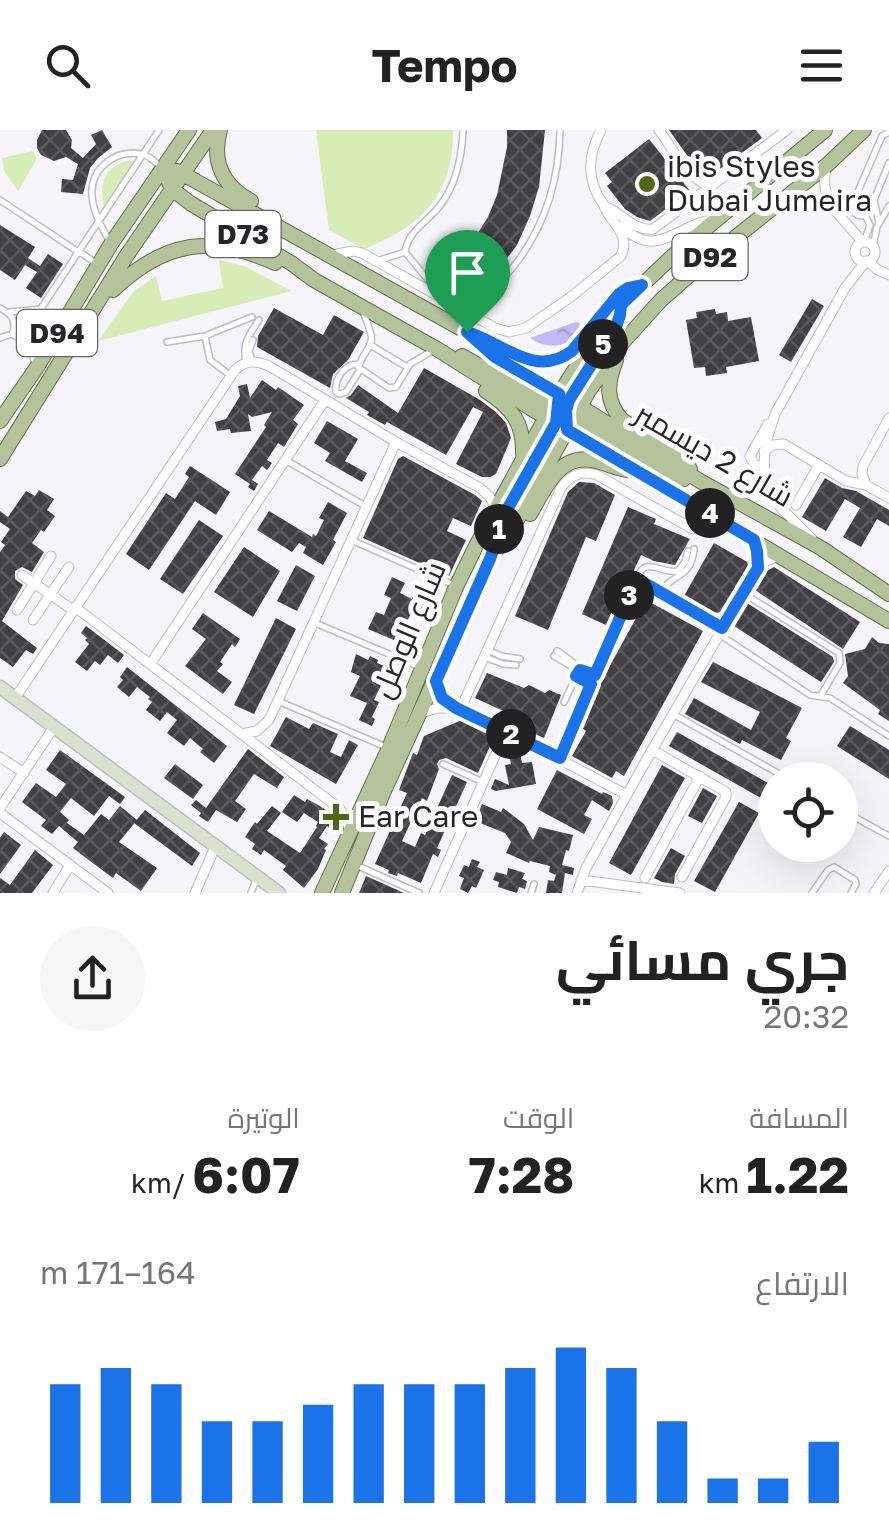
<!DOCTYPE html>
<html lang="ar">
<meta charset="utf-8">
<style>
:root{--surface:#fff;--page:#f6f6f6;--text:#222;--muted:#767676;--accent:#1a73e8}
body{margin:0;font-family:"Golos Text",Cairo,sans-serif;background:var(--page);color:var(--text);direction:rtl;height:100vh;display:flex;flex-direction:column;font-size:38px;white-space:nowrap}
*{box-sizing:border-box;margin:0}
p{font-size:32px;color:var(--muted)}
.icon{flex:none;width:55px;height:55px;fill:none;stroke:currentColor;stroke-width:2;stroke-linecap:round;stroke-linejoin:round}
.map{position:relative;height:763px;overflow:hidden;direction:ltr}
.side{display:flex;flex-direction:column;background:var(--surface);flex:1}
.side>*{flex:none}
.controls{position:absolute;left:758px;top:632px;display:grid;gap:20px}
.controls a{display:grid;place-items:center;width:100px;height:100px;border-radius:50%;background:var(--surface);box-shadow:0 10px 40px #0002;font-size:50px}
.pin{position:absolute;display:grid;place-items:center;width:85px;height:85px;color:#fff;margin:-102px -42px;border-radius:50% 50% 50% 0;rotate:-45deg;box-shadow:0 0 10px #0007}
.pin .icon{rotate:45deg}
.km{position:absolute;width:50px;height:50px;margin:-25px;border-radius:50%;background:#222;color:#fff;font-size:28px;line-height:50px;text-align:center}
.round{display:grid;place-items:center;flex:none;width:105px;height:105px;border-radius:52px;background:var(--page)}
.headline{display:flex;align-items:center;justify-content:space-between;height:170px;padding:0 40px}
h1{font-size:55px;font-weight:700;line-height:75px}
.stats{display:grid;grid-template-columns:repeat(3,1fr);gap:15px;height:170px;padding:10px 40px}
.stats div{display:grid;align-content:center}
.stats b{font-size:50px;font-weight:700}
.stats small{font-size:28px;font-weight:400}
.stats p{font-size:28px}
.chart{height:280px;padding:20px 40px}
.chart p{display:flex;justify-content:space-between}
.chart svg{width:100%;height:180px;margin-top:10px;stroke:var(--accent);stroke-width:6}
header{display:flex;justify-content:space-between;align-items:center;height:130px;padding:0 40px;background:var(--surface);font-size:45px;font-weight:700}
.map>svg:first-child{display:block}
</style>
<header><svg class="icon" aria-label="menu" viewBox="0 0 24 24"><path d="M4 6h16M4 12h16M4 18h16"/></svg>Tempo<svg class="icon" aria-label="search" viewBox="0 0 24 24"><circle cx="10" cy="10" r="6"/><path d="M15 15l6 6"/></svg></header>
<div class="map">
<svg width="889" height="763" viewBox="0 0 889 763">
<defs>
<pattern id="grass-tufts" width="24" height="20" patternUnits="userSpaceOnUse" patternTransform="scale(2.5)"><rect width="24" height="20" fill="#d8edb6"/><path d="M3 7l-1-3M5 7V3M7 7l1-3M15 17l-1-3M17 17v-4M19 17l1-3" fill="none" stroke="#b9cb9c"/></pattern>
<pattern id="water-ripples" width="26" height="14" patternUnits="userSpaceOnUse" patternTransform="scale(2.5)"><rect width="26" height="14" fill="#c1b8f5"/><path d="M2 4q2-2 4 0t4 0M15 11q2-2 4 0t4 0" fill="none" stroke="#a69ed2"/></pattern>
<pattern id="building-cross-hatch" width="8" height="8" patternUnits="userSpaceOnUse" patternTransform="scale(2.5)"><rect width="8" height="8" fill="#404042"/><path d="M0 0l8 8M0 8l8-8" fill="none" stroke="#59595b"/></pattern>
</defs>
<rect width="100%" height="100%" fill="#f5f4f8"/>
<!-- grass -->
<path fill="url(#grass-tufts)" d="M33,21L37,29L18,61L4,41L2,28Z"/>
<!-- garden -->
<path fill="#d8edb6" d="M316,0H453C454,65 421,97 364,119L329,100Z
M127,31H134L104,77C99,56 104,37 127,31Z
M219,130L244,136L292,161L98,211L134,161L156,146L162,171L223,158Z"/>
<!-- water -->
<path fill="url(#water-ripples)" d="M576,192L580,193C575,218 548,221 530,208Z"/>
<!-- building -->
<path fill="url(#building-cross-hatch)" d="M42,0H66L72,10L71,18L83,28L96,14L91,5L102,0L112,17L98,28L90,38L83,64L61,62L62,49L73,50L78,34L66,27L54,31L41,25L37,18V10Z
M507,0H545L539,57L530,86L517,115L502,135L482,157L469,167L447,139L471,114L488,87L497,65L501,46L507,17Z
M669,0H756L762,8L709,47L694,35Z
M649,9L690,61L650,91L637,87L625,79L607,56L612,52L605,43Z
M0,95L35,117L28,128L40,136L48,124L63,134L41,168L26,158L37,142L25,135L15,150L0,140Z
M812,169L824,176L791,232L779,225Z
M274,178L323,205L334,185L364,202L348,230L333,244L330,258L257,217L258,206Z
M715,179L716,184L727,182L728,191L751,187L759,231L726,237L727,243L706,246L705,237L694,238L686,190L697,188L696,182Z
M424,238L480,270L496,282L506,293L511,308L496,344L490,347H482L456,334L483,282L473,277L446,325L387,292L385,295L367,285L369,282L346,268L351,265L358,255L398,283Z
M262,250L276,260L278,257L304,275L293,290L298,294L284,317L278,313L267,330L272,333L267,340L262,336L252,350L258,354L254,361L248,357L250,354L235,344L266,297L264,295L272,282L252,287L248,284L251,301L231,303L230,299L217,301L215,292L226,289L240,266L238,256L247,254L250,268Z
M327,291L358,309L345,331L367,343L362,352L325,331L330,323L314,313Z
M403,326L475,365L482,371L471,396L453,388L447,401L466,410L449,446L363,408L398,329Z
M190,336L230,362L216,385L195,371L149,440L126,424L166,363L175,369L189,347L185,344Z
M825,348L842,358L856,361L889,380V396L877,389L861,417L843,407L860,378L845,369L826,401L802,387Z
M579,352L594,353L615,365L596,411L586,407L548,500L515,486L568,362Z
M39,360L54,369L47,380L55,386L44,402L41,400L32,413L44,422L32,442L22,437L15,441V449L23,455L2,491L37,518L33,524L26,520L13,537L0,528V422L5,415L1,412L10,399L0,392V381L8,387L26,361L35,366Z
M328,372L347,383L333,410L336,412L323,435L303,423L306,417L299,413L292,422L257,400L269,381L312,407L313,404L316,406L324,390L319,388Z
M628,377L656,389L654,394L690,409L675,435L654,431L641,425L608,496L582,484Z
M199,390L223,406L183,464L160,449Z
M714,413L749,433L723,482L715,483L684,466Z
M244,417L280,441L253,487L214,462Z
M296,435L315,446L297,481L277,471Z
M774,437L860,492L843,519L755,460L767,441Z
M392,447L405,453L400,463L412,469L417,458L430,464L422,481L414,477L406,494L416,499L408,516L368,499L376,482L384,485L391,468L384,465Z
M646,470L703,501L624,646L616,641L612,648L572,626L586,601L582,598L601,552Z
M747,473L833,527L834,532L821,552L734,496Z
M203,483L240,509L235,517L232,514L220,532L223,534L217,541L232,552L223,564L185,536L206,509L192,499Z
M276,488L296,499L254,584L234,575Z
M86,496L124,525L118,533L108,525L100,535L95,531L87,541L75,532L89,514L85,510L87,508L81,503Z
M872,507L879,513L889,514V591L878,584L880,580L843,553L848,546L845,524L865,519Z
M356,524L368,530L370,526L378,530L377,533L396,541L389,557L382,553L374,570L379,572L372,587L375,589L372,596L359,590L367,573L350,566L360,546L351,542Z
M713,532L802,578L786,608L791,611L781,630L742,610L740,614L685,584L694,568L751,600L760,582L701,552Z
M127,537L227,616L214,633L200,622L203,619L190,608L184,616L167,603L177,590L167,582L160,591L146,580L152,572L148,569L150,567L137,557L129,567L117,557L123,550L120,547Z
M487,543L524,558L529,555L545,563L549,560L561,565L544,608L531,602L529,596L514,590L512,585L475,568Z
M286,587L309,599L313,593L338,604L330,622L341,627L349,610L358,615L336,654L270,616Z
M462,590L495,605L478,643L446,628L439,630L437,634L439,639L427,671L422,668L402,711L415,717L421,703L425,705L452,645L467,652L437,718L441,720L438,727L433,724L421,753L398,743L397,746L388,743L389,740L375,734L407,663L399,660L413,623L417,625L424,606Z
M850,596L889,620V649L837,616Z
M677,602L775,657V676L669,616Z
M248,619L284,647L277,658L254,644L235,671L246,679L237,692L216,680L208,692L199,686L201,683L191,675L196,670L206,678Z
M60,620L125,667L120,674L109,666L94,686L71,668L60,682L69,690L67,693L84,705L101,684L109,690L120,676L137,690L119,712L157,738L141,761L116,743L113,748L90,731L73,718L78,712L59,696L52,704L41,696L46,690L22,672L36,653L56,667L66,654L46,640Z
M520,623L522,633L532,632L536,654L496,661L491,659L495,649L509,655L505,635L511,634L509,625Z
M175,634L203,655L193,669L164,648Z
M662,635L685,648L631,745L609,733Z
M557,640L602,664L603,662L612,666L613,673L609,681L592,670L584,685L592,689L584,704L537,679Z
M703,658L717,666L702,693L688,686Z
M294,665L305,672L307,669L318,675L334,685L339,692L331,698L327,696L319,708L328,714L324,719L326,720L318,739L304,758L283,740L286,736L264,720L261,725L252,719L255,714L245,707L255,692L257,694L272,676L281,683L267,701L300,723L317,697L316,696L318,692L304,683L297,692L282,682Z
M739,672L759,683L715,762L694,751Z
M482,674L501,682L503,678L524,694L533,710L539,697L573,705L569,721L566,720L562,735L574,738L573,745L565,743L562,763H546L548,750L554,751L556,745L549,742L550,736L530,731L529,733L506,723L511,712L505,703L475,691Z
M145,680L200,723L192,736L134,693Z
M4,702L21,715L0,744V708Z
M671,718L685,726L675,744L674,754L662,752L654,748Z
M35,720L53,735L32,763H0V748L10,755Z
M472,729L480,732L477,737L484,740L476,758L472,756L468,763L460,759L464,748L459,746L464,735L469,737Z
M508,738L525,743L522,749L527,751L525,759L519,757L517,763L498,757L499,752L493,750L496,742L507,745Z
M366,746L404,763H359Z"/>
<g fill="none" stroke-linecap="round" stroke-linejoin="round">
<!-- lane casing -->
<g stroke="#bebdc1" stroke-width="8">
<path id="lane" d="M0,70L80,123
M874,73L862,86L857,85L853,82V73L882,6L889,2
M879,93L874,70L889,33
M110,112C102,98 93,82 92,66C90,39 115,19 141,24C149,25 155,32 161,37
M864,112L870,95L865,85
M873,116L877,97L889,76
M80,122L98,135
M405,122C408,101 426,93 439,77C456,55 462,27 463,0
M405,122L438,162
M380,130L405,122
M0,178C11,184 18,191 12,204L30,198
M465,178C481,173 491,162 502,150C541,108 559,56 560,0
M10,182L42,179
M363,182C378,219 371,207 358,237L389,258L396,257L410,234L432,221
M14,192H33
M205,206L210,230L231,246
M0,208L12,204L29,214
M167,212L205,206L252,187
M372,216L407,237
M252,231L249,221L253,210
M246,232C242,213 249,205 259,190
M35,234L29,214L34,189L159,0
M359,234C345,233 334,249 336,262L339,264L346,262L360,240
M287,331L367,377
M351,410L454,455
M636,453C643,422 660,445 678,441L685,432L688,421
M660,461C676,442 691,448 694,419
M743,463L839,523L840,533L821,565
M315,493L420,537
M719,504L810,565L830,568L889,606
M488,520L501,526L520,529
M557,521C572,530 578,540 595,545
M554,526L571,536L578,548L590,554
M485,527L503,534L516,535
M278,571L386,617
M564,572L576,547
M673,584L790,650
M443,634L483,652
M840,679L889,706
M358,736L419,763
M251,763L256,750
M531,763L534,754
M812,763L828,740L834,737L855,750L856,754L851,763"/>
</g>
<!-- street casing -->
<g stroke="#bebdc1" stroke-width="11">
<path id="street" d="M601,0C586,28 587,56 608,80
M659,0C674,21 687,48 711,57
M826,38C818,74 844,87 862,112
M780,75C799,75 812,65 830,74
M604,76C623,83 632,101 653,99L787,0
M622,96C656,132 678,93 716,89
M855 122a10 10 0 1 1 20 0a10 10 0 1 1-20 0Z
M331,125L354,121L362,123L495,198L509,202L526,198L572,166L621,126C631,104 612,95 604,76
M867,131L878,140L889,145
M764,321L773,315L784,314L846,351L866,355L889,368
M763,336H755L750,326L768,294
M866,355L862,344L863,336L889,288
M796,375L819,335
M812,409L782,379L772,366L764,344L765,315L775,284L845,158L866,131
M22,445L73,480
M75,477L340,679L347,689L349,702
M17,480L51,426
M33,490L69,437
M151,533L325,270
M436,551L443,568L455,578L506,601L627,665
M15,568L235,240C246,230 255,230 269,236L396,312L480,358L490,367L495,378
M460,580L561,358C570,345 581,340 597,345L691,398L705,400L732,398
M421,583L438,578H453
M242,604L257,601L269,590L396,312
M652,620L726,662V667L682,747
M0,627L24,643
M560,628L633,458L641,454L651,456L722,498
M0,678L54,597
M0,683L108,763
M645,748L700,646
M581,750L680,763
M53,763L70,735
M195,763L215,717
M434,763L506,601
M577,763L586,738L652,620L758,438L766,431L779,426
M874,763L889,741"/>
</g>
<!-- secondary casing -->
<g stroke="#bebdc1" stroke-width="15">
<path id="secondary" d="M0,557L279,763"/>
</g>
<!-- primary casing -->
<g stroke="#637247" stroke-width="16">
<path id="primary" d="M220,0C211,32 223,56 251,71
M163,38L172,59L190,73L291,133L314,150L437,219L532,279L889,491
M163,38L177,41L192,49L467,202L495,227L579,276L700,351L821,418L889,464
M113,160C164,111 212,104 275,133
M471,204C526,221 542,260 591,199
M462,226L538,269L558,275
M616,230C607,253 605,271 622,290L672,321L690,339
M486,261C512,278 524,293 523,324
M566,279L579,252L619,191
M566,287C609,300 641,336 684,349
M0,291L37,237L111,114L189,0
M0,329L127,125L213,0
M530,384C544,361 558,324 591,330C605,332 615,339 629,340
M495,414L509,377L558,286
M322,763L389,618L456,457L476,416L553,274L588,219L621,175L676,123L825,0
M342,763L383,663L490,429L518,388L588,262L623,212L661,170L703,133L827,35L864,0"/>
</g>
<!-- lane -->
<use href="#lane" stroke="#fff" stroke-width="5"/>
<!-- street -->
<use href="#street" stroke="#fff" stroke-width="9"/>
<!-- secondary -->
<use href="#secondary" stroke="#dae1cd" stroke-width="12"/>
<!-- primary -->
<use href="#primary" stroke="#b5c39b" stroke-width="14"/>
</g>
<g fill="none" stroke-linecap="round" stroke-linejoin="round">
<!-- route casing -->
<g stroke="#fff" stroke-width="20">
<path id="route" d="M642,155L621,175L620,185L617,194L569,270L566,281L567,300L754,410L757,421L758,438L722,498L646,454L633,458L595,545L580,540L576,546L591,554L560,628L456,578L442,568L436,551L490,429L508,378L556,293L559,264L495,227L467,202C503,213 535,249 572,221L619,164L628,158Z"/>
</g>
<!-- route -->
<use href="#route" stroke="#1a73e8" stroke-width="12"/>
</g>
<!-- markers -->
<g fill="#4f6615" stroke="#fff" stroke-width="4">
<circle cx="647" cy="54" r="10"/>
<path d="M331 672h10v10h10v10h-10v10h-10v-10h-10v-10h10z"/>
</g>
<g text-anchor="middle" stroke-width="10" stroke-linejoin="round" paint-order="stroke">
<!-- shield labels -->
<g fill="#fff" stroke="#676768" stroke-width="2.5">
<rect x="205.5" y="81" width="75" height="46" rx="8"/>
<rect x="672.5" y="104" width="75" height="46" rx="8"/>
<rect x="17" y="180" width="80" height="46" rx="8"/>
</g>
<g font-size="28" font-weight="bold" fill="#262628">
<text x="243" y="114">D73</text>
<text x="710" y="137">D92</text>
<text x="57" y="213">D94</text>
</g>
<!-- poi labels -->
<g font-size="30" fill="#262628" stroke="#fff" text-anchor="start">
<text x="667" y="47">ibis Styles<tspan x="667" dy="34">Dubai Jumeira</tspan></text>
<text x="358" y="697">Ear Care</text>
</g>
<!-- street labels -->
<g font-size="30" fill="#262628" stroke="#fff">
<text transform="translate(714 325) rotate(30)" y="10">شارع 2 ديسمبر</text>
<text transform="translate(409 500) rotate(-67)" y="10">شارع الوصل</text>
</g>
</g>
</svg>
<div class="controls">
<a><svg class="icon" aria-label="locate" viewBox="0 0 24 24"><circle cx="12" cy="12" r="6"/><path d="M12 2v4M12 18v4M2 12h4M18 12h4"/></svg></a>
</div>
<div class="pin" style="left:467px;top:202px;background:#1e9e55"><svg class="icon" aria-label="arrive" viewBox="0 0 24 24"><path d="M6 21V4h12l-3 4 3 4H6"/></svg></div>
<b class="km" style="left:499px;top:399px">1</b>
<b class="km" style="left:511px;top:604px">2</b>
<b class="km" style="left:629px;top:465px">3</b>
<b class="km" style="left:710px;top:383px">4</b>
<b class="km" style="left:603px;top:214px">5</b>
</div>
<section class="side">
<div class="headline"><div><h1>جري مسائي</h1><p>20:32</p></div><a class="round"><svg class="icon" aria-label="share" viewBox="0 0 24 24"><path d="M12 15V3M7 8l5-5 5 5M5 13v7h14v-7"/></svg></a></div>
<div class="stats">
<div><p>المسافة</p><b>1.22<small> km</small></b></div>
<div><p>الوقت</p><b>7:28</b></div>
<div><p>الوتيرة</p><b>6:07<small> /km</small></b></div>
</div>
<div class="chart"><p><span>الارتفاع</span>164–171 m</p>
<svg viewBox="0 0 160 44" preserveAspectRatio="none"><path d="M5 44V15M15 44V11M25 44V15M35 44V24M45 44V24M55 44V20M65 44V15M75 44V15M85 44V15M95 44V11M105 44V6M115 44V11M125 44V24M135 44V38M145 44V38M155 44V29"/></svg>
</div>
</section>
